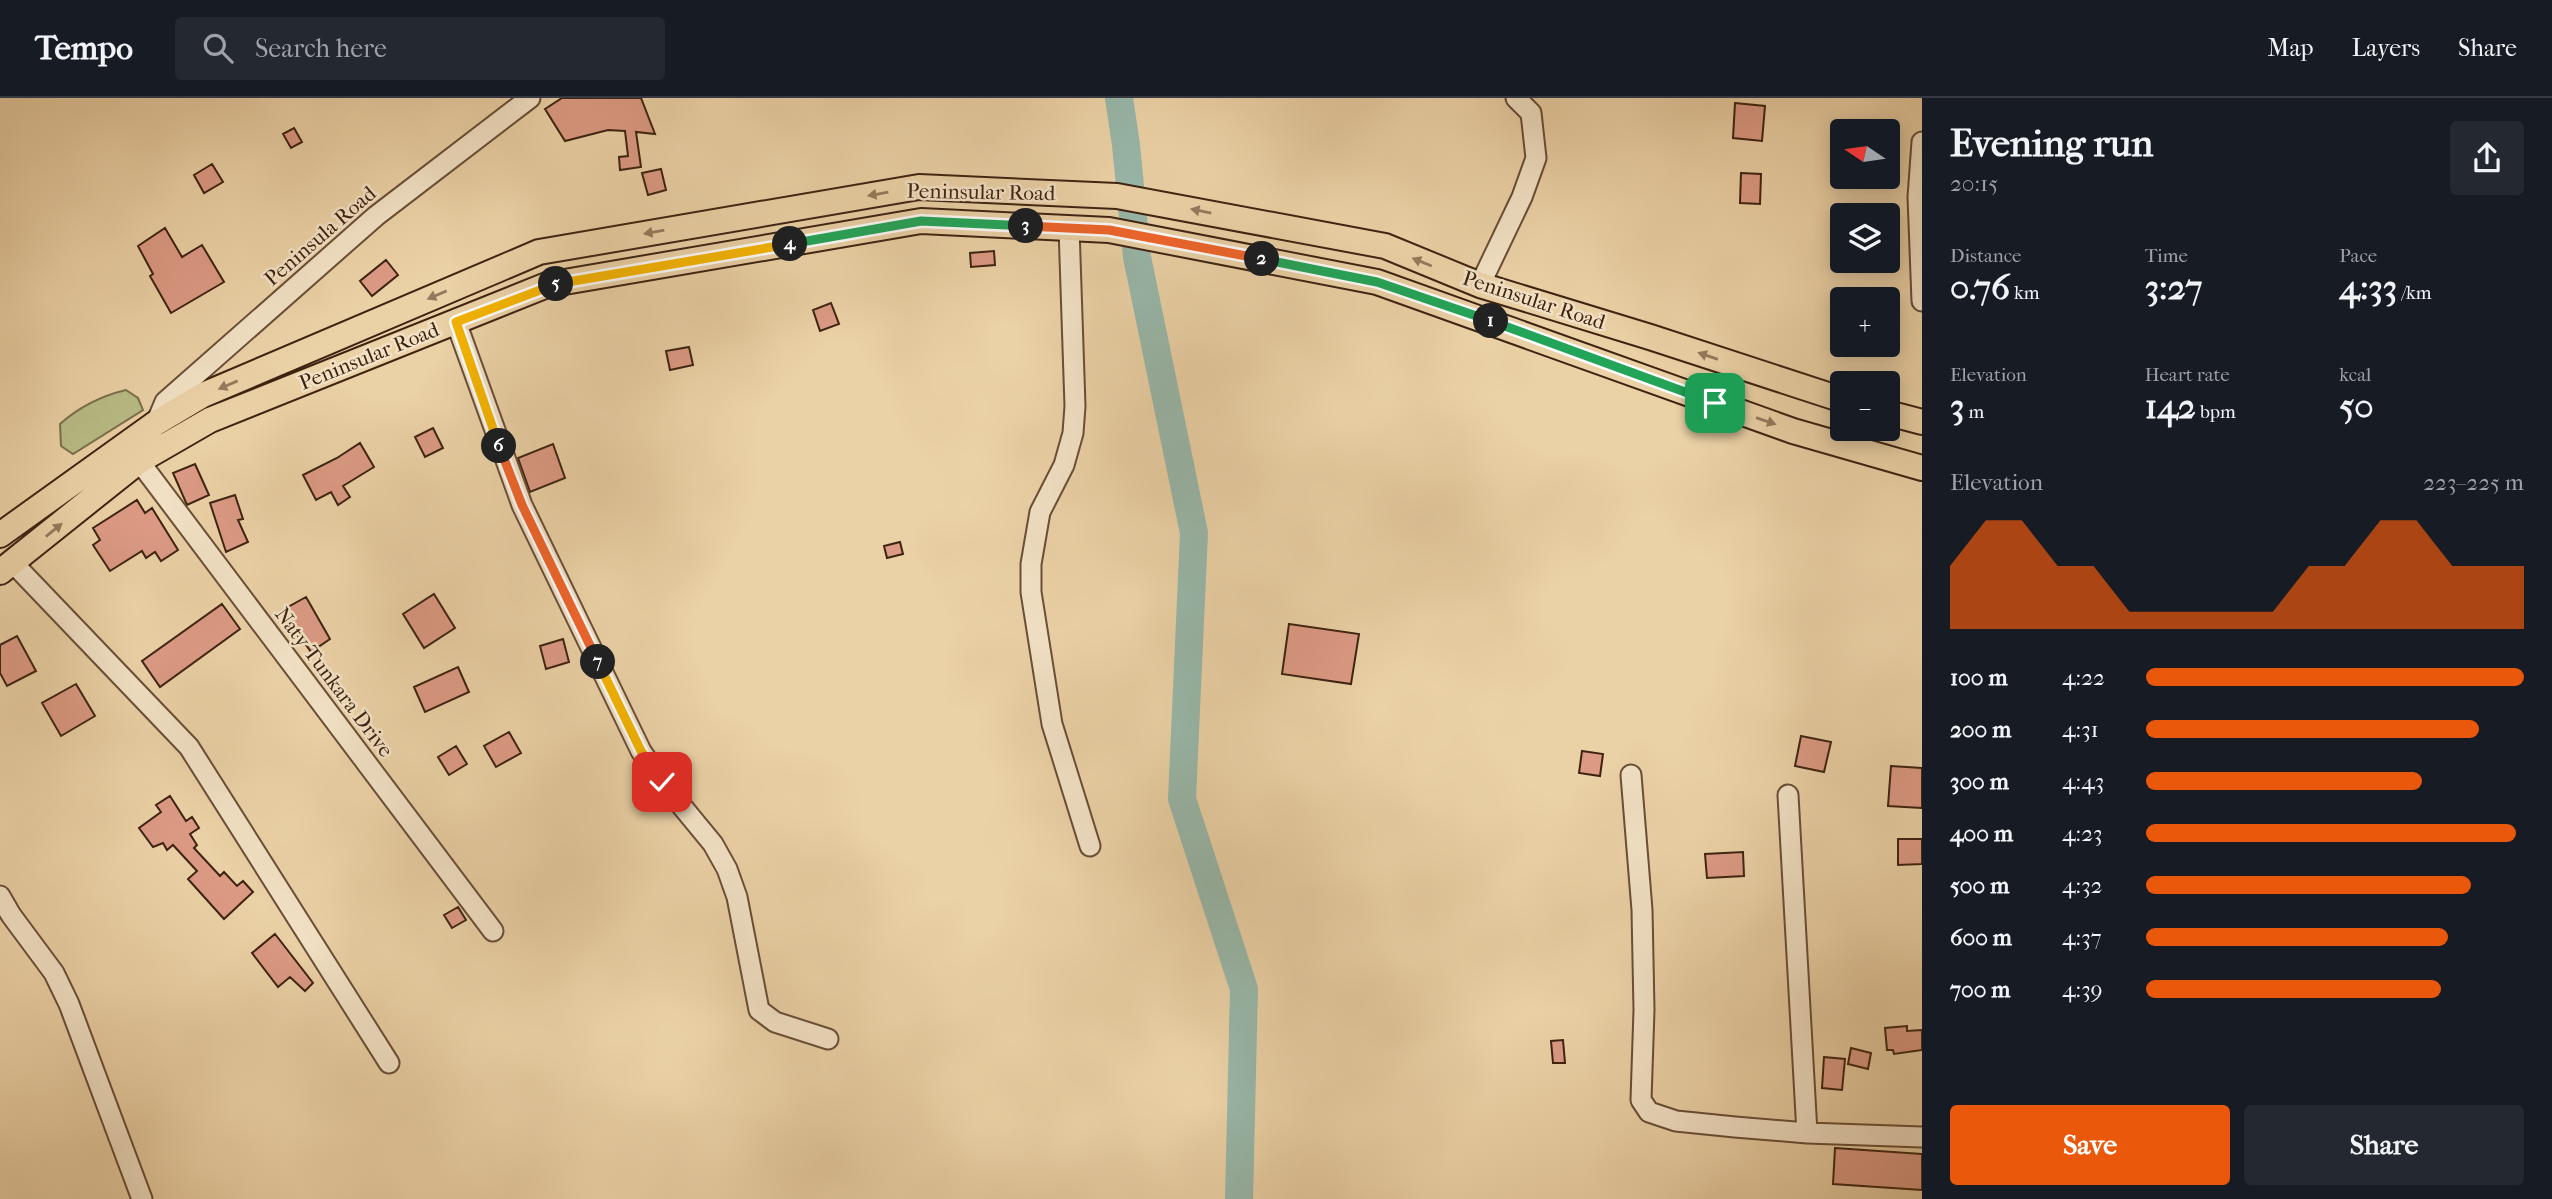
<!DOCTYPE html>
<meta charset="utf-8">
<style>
:root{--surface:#171b24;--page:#242831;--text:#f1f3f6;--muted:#9ea1a6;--line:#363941;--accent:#ea580c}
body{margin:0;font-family:"IM FELL French Canon",serif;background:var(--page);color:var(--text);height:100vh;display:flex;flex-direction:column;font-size:26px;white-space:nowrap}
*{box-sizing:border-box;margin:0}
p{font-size:23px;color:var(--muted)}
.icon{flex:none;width:38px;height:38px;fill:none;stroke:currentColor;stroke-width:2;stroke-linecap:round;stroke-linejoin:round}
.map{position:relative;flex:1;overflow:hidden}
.side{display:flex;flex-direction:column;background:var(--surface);width:630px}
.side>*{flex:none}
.needle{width:46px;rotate:283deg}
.fabs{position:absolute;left:1830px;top:21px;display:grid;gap:14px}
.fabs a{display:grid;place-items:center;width:70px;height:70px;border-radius:7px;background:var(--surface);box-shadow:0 4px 18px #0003;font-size:35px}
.pin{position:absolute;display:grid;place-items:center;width:60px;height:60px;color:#fff;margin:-30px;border-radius:14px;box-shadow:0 4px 10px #0006}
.km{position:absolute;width:35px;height:35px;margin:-18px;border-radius:50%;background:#222;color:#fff;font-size:19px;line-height:35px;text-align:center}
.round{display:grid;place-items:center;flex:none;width:74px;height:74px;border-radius:7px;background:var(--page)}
.headline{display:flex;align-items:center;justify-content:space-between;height:119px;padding:0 28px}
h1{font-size:38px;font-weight:700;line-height:52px}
.metrics{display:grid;grid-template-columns:repeat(3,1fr);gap:10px;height:119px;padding:7px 28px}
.metrics div{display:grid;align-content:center}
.metrics b{font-size:35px;font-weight:700}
.metrics small{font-size:19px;font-weight:400}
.metrics p{font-size:19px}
.chart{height:196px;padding:14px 28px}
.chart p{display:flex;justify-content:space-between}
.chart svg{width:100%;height:126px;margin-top:7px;fill:var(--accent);opacity:.7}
.action{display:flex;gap:14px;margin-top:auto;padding:14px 28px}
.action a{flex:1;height:80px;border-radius:7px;background:var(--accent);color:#fff;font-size:28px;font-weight:700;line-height:80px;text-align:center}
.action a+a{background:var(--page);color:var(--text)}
ul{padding:0 28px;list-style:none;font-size:23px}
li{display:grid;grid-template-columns:112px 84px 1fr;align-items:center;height:52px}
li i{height:18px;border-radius:9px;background:var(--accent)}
header{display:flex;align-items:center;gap:42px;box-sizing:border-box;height:98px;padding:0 35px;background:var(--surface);border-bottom:2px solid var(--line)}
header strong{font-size:33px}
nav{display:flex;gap:38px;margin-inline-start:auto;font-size:24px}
.search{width:490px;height:63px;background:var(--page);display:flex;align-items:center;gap:18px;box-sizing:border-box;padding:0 24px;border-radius:7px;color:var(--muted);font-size:26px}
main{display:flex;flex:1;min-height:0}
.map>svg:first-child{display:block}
</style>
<header>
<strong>Tempo</strong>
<div class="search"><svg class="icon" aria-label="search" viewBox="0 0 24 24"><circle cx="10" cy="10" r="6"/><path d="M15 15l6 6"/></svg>Search here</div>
<nav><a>Map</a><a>Layers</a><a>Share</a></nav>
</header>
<main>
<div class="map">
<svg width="1922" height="1101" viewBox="0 0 1922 1101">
<rect width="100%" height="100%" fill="#ebd1a6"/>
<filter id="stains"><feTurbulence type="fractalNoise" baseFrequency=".00286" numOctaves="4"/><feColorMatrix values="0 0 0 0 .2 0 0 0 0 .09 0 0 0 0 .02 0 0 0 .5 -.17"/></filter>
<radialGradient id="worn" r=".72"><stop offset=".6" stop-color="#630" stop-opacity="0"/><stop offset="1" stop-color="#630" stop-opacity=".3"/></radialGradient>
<!-- green -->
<path fill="#b8bc86" stroke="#7b704c" stroke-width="2" d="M126,292L138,300L143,312L73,356L61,348L60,326C79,309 101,298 126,292Z"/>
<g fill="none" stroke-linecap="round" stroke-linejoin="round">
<!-- river -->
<path stroke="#98b7a9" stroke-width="28" d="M1119,0L1126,47L1137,159L1194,435L1182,701L1244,891L1239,1101"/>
</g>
<!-- building -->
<path fill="#dc9a84" stroke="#3e2311" stroke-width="2" d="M562,0H641L655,36L636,34L641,69L620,72L619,59L628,58L625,33L608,32L565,43L545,11Z
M1735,5L1765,8L1762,43L1733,40Z
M294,30L302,44L291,50L283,36Z
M212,66L223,84L204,95L194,77Z
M661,71L666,92L648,97L642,75Z
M1741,75L1761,76L1760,106L1740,105Z
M165,130L182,159L202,147L224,184L171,215L150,178L153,176L138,148Z
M994,153L995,167L971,169L970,155Z
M386,162L398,177L372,198L360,183Z
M831,205L839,226L820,233L813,212Z
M689,249L693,267L670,272L666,253Z
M433,330L443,350L425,359L415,339Z
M360,345L374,369L343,388L350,399L338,407L331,394L316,402L303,377L337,360Z
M553,346L565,380L530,394L518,360Z
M195,366L209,397L187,407L173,375Z
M235,397L243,421L238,422L248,444L226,454L210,405Z
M137,402L145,415L152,410L178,452L161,463L155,454L146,460L142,453L110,473L93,447L100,442L93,430Z
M900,444L903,456L887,460L884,448Z
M434,496L455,530L424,550L403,516Z
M306,499L330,541L311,554L300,538L296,540L281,513Z
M222,506L240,531L160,589L142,563Z
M1289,526L1359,536L1351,586L1282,576Z
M17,538L36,573L7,588L0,575V547Z
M563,541L569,564L546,571L540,548Z
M458,569L469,594L425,614L414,589Z
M76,586L95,618L61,638L42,605Z
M509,634L521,655L496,669L484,648Z
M1801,638L1831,644L1824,674L1795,668Z
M456,648L467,666L449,677L438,659Z
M1582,653L1603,656L1600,678L1579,675Z
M1891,668L1922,670V710L1888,708Z
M170,698L186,723L192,719L199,730L190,736L197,747L194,750L220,778L224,774L237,788L243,783L253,794L224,821L188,781L197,773L173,747L167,752L163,745L153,749L139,730L161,714L156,707Z
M1898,741H1922V766L1898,767Z
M1743,754L1744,778L1707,780L1705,756Z
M458,809L466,822L452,830L444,817Z
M275,836L313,885L305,893L290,879L278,889L252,855Z
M1907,928V933L1922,932V952L1894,956L1893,952H1887L1885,930Z
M1563,942L1565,965H1553L1551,943Z
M1851,950L1871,955L1868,971L1848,966Z
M1824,959L1845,961L1842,992L1822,990Z
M1835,1050L1922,1056V1092L1833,1086Z"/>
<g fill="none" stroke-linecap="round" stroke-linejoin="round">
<!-- minor casing -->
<g stroke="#694e36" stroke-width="23">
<path id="minor" d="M1922,44L1918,99L1922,203
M1069,130L1075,308L1073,335L1064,367L1040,414L1031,466V494L1052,626L1090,748
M1480,187L1522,99L1536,60L1531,15L1516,0
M456,224L522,407L641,653L662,684L713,746L727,771L737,799L759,912L775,924L828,941
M156,325L165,304L376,118L530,0
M139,363L493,833
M13,465L189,649L389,965
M1631,677L1642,812L1644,912L1641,1002L1649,1014L1676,1023L1735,1029L1807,1035L1922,1039
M1788,697L1807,1035
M0,798L11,817L54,875L69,906L142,1101"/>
</g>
<!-- major casing -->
<g stroke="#3e2311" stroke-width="28">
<path id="major" d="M1888,315L1922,324
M0,437L156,325L203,297L539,154L919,89L1117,98L1385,148L1480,187L1650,239L1843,302
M0,474L139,363L210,322L547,187L921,123L1109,132L1377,184L1793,333L1922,370"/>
</g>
<!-- minor -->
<use href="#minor" stroke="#f2e1c5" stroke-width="19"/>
<!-- major -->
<use href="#major" stroke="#ebd1a6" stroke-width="24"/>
</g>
<!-- one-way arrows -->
<defs><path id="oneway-solid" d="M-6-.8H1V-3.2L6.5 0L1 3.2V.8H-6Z" transform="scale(1.75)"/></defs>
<g fill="#947a5c">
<use href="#oneway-solid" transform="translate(878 96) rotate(170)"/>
<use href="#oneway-solid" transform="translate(1201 113) rotate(-169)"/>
<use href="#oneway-solid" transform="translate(654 134) rotate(170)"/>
<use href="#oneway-solid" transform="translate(1422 164) rotate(-158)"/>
<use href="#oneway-solid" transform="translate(437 197) rotate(157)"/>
<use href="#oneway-solid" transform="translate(1708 258) rotate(-161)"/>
<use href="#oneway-solid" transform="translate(228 287) rotate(157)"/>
<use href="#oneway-solid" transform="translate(1766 323) rotate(19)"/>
<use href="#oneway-solid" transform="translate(54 432) rotate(-39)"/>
</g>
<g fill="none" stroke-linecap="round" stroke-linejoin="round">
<!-- split-1 casing -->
<g stroke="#fff" stroke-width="14">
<path id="split-1" d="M1491,223L1715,305"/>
</g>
<!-- split-2 casing -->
<g stroke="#fff" stroke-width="14">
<path id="split-2" d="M1262,161L1377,184L1491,223"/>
</g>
<!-- split-3 casing -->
<g stroke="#fff" stroke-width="14">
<path id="split-3" d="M1026,128L1109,132L1262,161"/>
</g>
<!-- split-4 casing -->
<g stroke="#fff" stroke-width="14">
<path id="split-4" d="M790,146L921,123L1026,128"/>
</g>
<!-- split-5 casing -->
<g stroke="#fff" stroke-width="14">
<path id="split-5" d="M556,186L790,146"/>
</g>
<!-- split-6 casing -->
<g stroke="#fff" stroke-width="14">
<path id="split-6" d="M499,348L456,224L556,186"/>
</g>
<!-- split-7 casing -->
<g stroke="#fff" stroke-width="14">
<path id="split-7" d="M499,348L522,407L598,564"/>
</g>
<!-- split-8 casing -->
<g stroke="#fff" stroke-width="14">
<path id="split-8" d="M598,564L641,653L662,684"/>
</g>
<!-- split-1 -->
<use href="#split-1" stroke="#22a559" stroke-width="9"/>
<!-- split-2 -->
<use href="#split-2" stroke="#22a559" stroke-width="9"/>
<!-- split-3 -->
<use href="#split-3" stroke="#f0652b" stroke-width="9"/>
<!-- split-4 -->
<use href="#split-4" stroke="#22a559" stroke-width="9"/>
<!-- split-5 -->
<use href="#split-5" stroke="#f5b400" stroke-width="9"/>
<!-- split-6 -->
<use href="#split-6" stroke="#f5b400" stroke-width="9"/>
<!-- split-7 -->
<use href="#split-7" stroke="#f0652b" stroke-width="9"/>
<!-- split-8 -->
<use href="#split-8" stroke="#f5b400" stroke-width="9"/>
</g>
<g text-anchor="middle" stroke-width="5" stroke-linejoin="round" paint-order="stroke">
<!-- street labels -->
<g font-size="21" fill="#3e2311" stroke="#f2e1c5">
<text transform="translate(981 94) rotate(1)" y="7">Peninsular Road</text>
<text transform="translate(320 138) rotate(-41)" y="7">Peninsula Road</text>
<text transform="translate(1534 202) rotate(18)" y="7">Peninsular Road</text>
<text transform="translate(369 258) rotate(-22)" y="7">Peninsular Road</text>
<text transform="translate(334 584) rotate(53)" y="7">Naty Tunkara Drive</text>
</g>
</g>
<rect width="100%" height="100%" filter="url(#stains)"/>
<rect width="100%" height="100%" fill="url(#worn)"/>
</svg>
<div class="fabs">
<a><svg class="needle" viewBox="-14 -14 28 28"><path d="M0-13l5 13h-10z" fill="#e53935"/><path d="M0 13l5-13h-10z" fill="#9ea1a6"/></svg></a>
<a><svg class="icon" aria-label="layers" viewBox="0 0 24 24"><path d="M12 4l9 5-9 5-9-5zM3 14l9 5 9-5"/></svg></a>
<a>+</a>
<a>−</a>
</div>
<div class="pin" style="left:1715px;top:305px;background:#1e9e55"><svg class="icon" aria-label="arrive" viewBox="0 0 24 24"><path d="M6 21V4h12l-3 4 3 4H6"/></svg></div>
<div class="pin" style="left:662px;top:684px;background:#d93025"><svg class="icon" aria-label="check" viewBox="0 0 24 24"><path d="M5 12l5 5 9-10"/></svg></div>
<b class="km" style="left:1491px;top:223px">1</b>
<b class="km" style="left:1262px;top:161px">2</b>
<b class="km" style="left:1026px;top:128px">3</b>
<b class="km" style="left:790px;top:146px">4</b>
<b class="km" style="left:556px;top:186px">5</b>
<b class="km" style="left:499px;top:348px">6</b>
<b class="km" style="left:598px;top:564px">7</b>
</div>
<section class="side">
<div class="headline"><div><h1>Evening run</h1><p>20:15</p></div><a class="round"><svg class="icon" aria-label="share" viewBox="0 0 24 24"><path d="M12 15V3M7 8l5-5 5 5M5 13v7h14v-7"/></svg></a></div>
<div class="metrics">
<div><p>Distance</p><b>0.76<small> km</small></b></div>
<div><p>Time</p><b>3:27</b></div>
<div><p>Pace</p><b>4:33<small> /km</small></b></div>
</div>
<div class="metrics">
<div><p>Elevation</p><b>3<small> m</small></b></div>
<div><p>Heart rate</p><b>142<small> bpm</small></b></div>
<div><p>kcal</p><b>50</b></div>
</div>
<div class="chart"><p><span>Elevation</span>223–225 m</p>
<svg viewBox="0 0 160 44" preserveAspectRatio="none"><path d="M0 44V22L10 6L20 6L30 22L40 22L50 38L60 38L70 38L80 38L90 38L100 22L110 22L120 6L130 6L140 22L150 22L160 22V44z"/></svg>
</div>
<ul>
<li><b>100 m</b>4:22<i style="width:100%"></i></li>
<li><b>200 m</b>4:31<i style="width:88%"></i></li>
<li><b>300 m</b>4:43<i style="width:73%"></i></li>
<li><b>400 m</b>4:23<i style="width:98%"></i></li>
<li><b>500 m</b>4:32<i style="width:86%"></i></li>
<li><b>600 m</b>4:37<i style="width:80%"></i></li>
<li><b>700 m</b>4:39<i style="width:78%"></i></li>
</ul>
<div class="action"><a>Save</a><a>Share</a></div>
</section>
</main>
